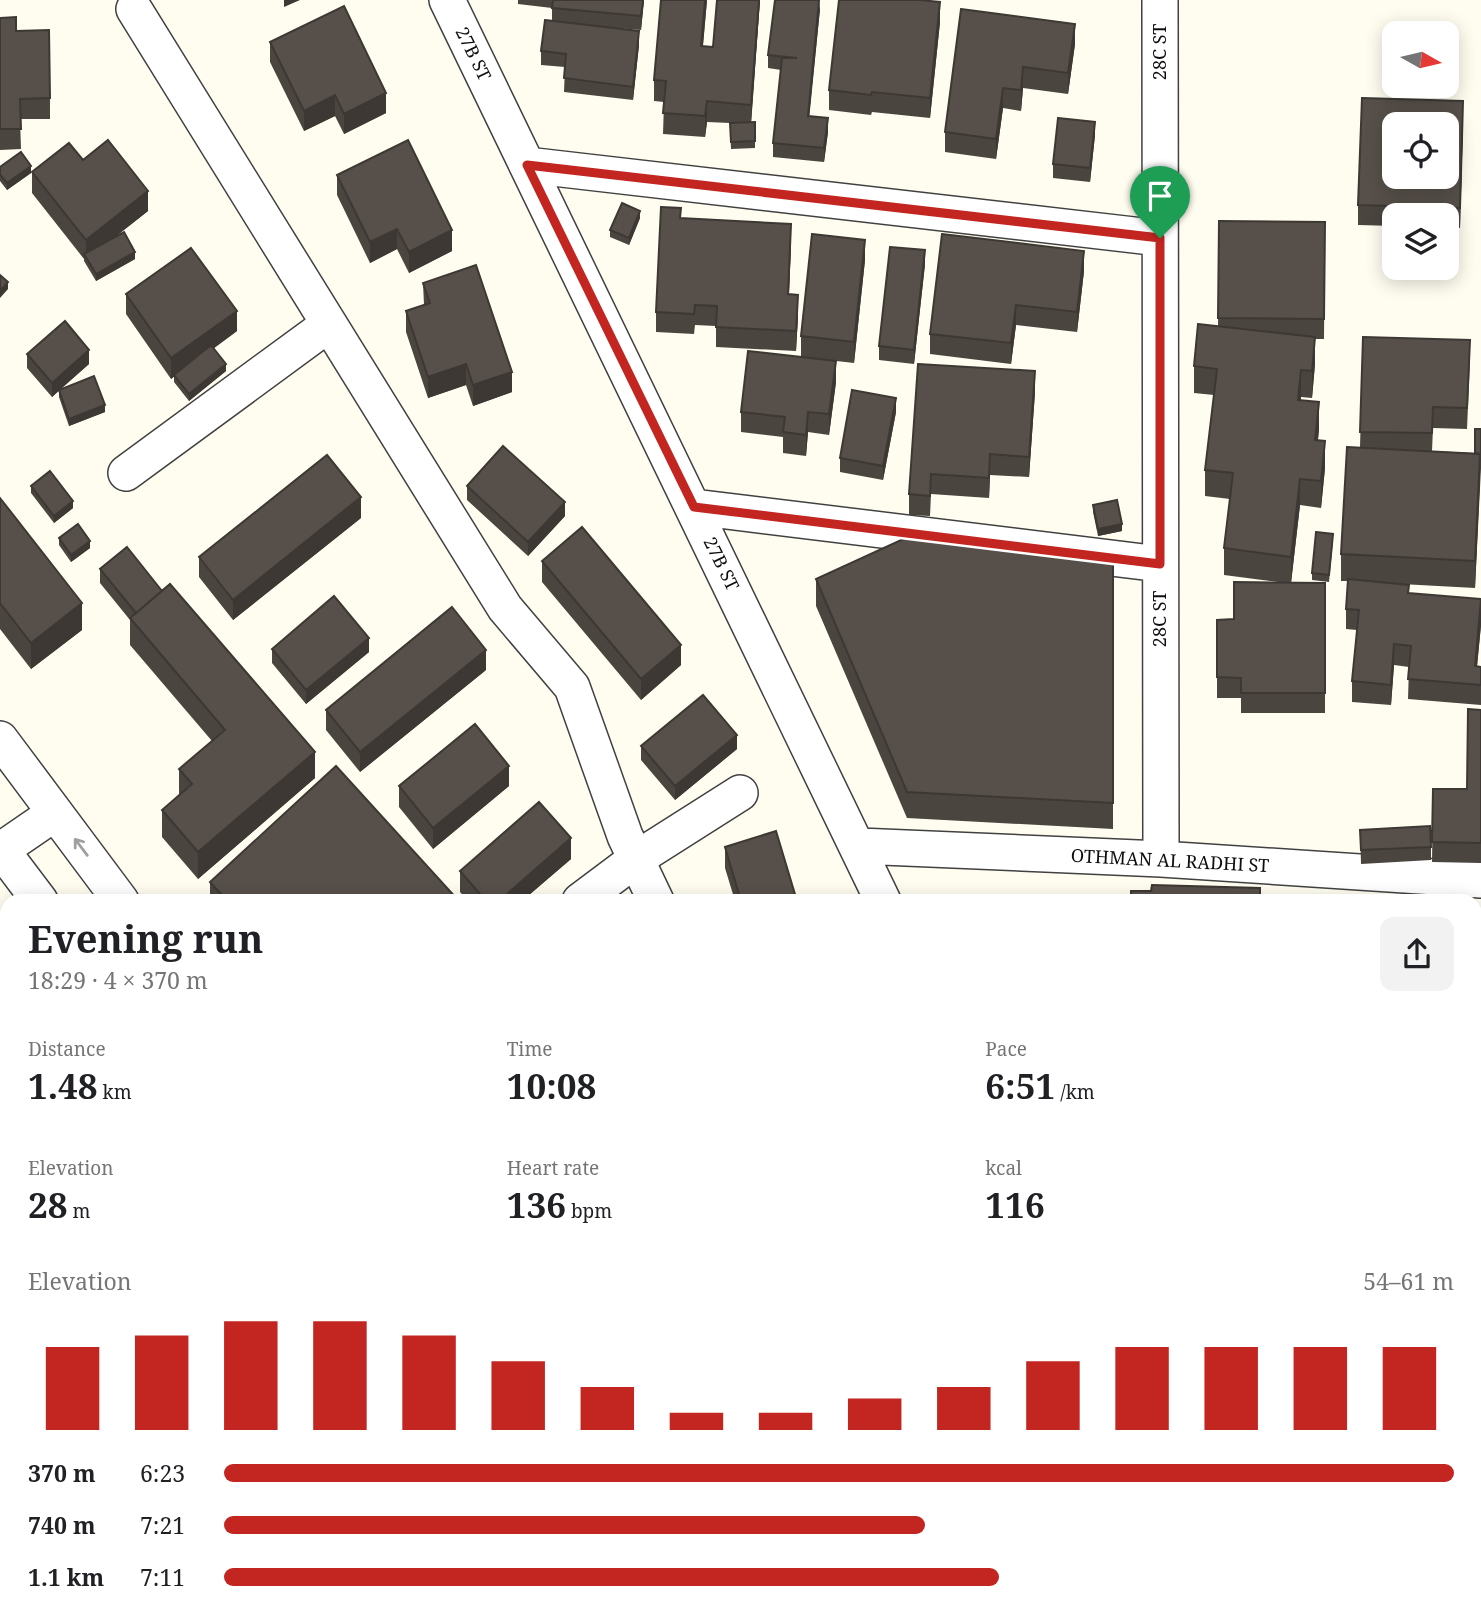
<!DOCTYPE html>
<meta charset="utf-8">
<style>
:root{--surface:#fff;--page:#f2f2f2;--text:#202124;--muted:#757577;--accent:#c32521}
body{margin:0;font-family:"Noto Serif",serif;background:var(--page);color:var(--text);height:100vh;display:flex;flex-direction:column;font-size:26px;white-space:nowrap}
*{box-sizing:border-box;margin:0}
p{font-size:23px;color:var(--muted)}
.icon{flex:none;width:38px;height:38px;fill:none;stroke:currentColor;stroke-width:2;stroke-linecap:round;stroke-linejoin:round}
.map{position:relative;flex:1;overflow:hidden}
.side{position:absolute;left:0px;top:894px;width:1482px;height:726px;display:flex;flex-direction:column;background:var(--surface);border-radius:21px 21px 0 0;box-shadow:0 4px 18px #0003}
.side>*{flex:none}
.needle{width:46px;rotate:98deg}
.buttons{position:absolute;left:1382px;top:21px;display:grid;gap:14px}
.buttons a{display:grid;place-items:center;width:77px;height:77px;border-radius:14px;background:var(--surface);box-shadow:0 4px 18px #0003;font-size:35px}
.pin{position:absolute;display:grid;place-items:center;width:60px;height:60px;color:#fff;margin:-72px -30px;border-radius:50% 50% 50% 0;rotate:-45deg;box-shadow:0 0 7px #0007}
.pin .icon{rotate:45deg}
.round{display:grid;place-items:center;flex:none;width:74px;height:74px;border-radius:14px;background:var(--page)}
.head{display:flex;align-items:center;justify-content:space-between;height:119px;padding:0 28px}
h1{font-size:38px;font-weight:700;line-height:52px}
.metrics{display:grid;grid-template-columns:repeat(3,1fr);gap:10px;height:119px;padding:7px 28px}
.metrics div{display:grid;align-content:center}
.metrics b{font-size:35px;font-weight:700}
.metrics small{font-size:19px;font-weight:400}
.metrics p{font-size:19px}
.chart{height:196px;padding:14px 28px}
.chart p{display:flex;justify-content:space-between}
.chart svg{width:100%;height:126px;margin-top:7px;stroke:var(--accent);stroke-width:6}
ul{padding:0 28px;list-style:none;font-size:23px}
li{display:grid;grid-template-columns:112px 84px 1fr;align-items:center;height:52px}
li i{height:18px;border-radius:9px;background:var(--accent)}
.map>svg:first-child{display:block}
</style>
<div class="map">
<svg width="1481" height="1619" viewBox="0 0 1481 1619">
<rect width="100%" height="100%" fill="#fffdf0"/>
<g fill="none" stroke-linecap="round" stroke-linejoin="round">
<!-- minor casing -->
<g stroke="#414141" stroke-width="38">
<path id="minor" d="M447,0L883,901
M1160,0L1161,859
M134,9L505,608L572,687L625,836L656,901
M527,165L1160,238
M126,473L329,324
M694,507L1160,564
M0,739L121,901
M859,846L1161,859L1481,880
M0,848L40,901
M1,850L55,813
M580,901L636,859L740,793
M0,1147L7,1143
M1475,1209H1481
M0,1424L7,1420
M615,1614V1619
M1239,1619V1614"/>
</g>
<!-- minor -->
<use href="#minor" stroke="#fff" stroke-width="35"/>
</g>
<!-- wall -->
<path fill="#4b4540" d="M518,0H644L641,30L594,26L639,45L633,100L564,92L565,67L541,65V51L552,21V8L518,4Z
M661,0H707L703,46L713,47L760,0L751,122H755V148L731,149L730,123L707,122L705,137L663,134L664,102L654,101V80Z
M820,9L809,116L828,132L824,162L773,157V143L781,70L768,68V55Z
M961,9L1075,44L1068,94L1023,88L1021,111L1003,108L996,159L945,152V132Z
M0,18L16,31L50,98V119H20L21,149L0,150Z
M940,22L930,118L872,112L871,115L829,110V90Z
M270,42L386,113L344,134L335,116L304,131L270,62Z
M1463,122L1460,228H1447V215H1395V226L1358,225V205Z
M1095,135L1090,182L1053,178V164Z
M83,160L148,211L115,237L135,259L96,281L84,261V259L32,193V172Z
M0,167L31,173L7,190L0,181Z
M337,175L452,251L409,273L397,249L370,263L337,195Z
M640,218L629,245L610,237V230Z
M681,218L791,244L789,294L798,316L796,351L716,347V326L695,325L694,334L656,332V312Z
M1219,221L1325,222L1324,339H1315V364L1312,398L1301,397V400L1319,429L1318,440L1325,468L1321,508L1300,505L1291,583H1325V713H1241V698H1217V620L1234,619L1286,583L1224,575V548L1230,499L1205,496V470L1214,395L1194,393V366L1218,326Z
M865,260L854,363L801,357V336Z
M925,264L914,364L879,360V346Z
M1084,271L1077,332L1016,325L1011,364L930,354V334Z
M423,283L512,392L473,406L466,385L428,398L406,332V311L424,305Z
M126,294L237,331L213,349L226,371L189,401L174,382V376L171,379L126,314Z
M1363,337L1470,360L1467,429L1433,428L1432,451L1475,453L1481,429V468L1475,588L1401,584L1409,593L1481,599V625L1477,666L1481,667V705L1408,699L1409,667L1394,665L1391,705L1352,702V681L1357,630L1346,629V609L1348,581H1341V554L1360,447Z
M27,354L89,364L59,390L105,412L69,426L59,397V390L52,397L27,368Z
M918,364L1035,392L1029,477L990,475L989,498L931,494L930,516L909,515V494Z
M836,382L829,435L808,432L806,456L783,453V437L741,432V412Z
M896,412L883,480L840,472V458Z
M31,486L73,508L54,523L31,493Z
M467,486L565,516L528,556L467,500Z
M0,498L82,630L31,669L0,629Z
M1093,505L1122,531L1098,536L1093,512Z
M361,518L233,620L199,577V557Z
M59,538L90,548L71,562L59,545Z
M1333,541L1329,582L1312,580V573Z
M542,561L681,665L641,700L542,582Z
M1113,561V829L907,818L816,606V579Z
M100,569L315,778L198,879L162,837V810L179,795V769L212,741L130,645V620L100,583Z
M272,649L369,652L306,704L272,663Z
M486,670L360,772L326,730V710Z
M1481,710V863L1432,862L1433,789H1467Z
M641,746L737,749L675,800L641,760Z
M399,786H509L433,849L399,807Z
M1360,830L1431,847V860L1361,864Z
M725,847L797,901H735L725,868Z
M571,859L522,901H468L460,892V871Z
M210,882L458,901H210Z
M1475,944H1481V1135H1475Z"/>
<!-- shaded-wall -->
<path fill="#3d3834" d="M284,0H300L284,7Z
M643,0H644L641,30V16Z
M705,0H707L701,66V46Z
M759,0H760L751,125V105Z
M820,0V9L808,130V116Z
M940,2V22L930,118V98Z
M1075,24V44L1068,94V73Z
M639,31V45L633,100V87Z
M1023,67V88L1021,111V90Z
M1003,88V108L996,159V139Z
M386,93V113L344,134V114Z
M335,95V116L304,131V111Z
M707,101V122L705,137V116Z
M1463,101V122L1460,228V208Z
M828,118V132L824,162V148Z
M1095,122V135L1090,182V168Z
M31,166V173L7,190V183Z
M148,191V211L87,259L86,256V240Z
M640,211V218L629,245V238Z
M791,224V244L788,315V294Z
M397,229V249L370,263V242Z
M452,230V251L409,273V252Z
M865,240V260L854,363V342Z
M925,250V264L914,364V350Z
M1084,251V271L1077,332V312Z
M135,252V259L96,281V274Z
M8,282V289L0,298V291Z
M798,295V316L796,351V331Z
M1016,305V325L1011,364V343Z
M237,311V331L171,379V358Z
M1315,337V364L1312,398V371Z
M89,350V364L52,397V383Z
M836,361V382L829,435V414Z
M226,364V371L189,401V394Z
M466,364V385L428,398V377Z
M1301,370V397L1298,426V400Z
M1035,371V392L1029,477V457Z
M512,372V392L473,406V385Z
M896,398V412L883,480V466Z
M1319,402V429L1315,466V440Z
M105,405V412L69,426V419Z
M808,412V432L806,456V435Z
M1325,441V468L1321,508V481Z
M990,454V475L989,498V478Z
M1480,454V480L1475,588V561Z
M1300,479V505L1291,583V557Z
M361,497V518L233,620V600Z
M73,501V508L54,523V516Z
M565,502V516L528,556V542Z
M1122,524V531L1098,536V529Z
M90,541V548L71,562V555Z
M82,603V630L31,669V643Z
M1481,605V625L1475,687V666Z
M369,638V652L306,704V690Z
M1394,644V665L1391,705V685Z
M681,645V665L641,700V679Z
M486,650V670L360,772V752Z
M737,735V749L675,800V786Z
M315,752V778L198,879V852Z
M509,766V786L433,849V828Z
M571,838V859L522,901H499Z
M7,1007V1028L0,1034V1013Z
M7,1275V1295L0,1301V1281Z"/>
<!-- building -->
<path fill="#57504a" stroke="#3d3834" stroke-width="2" fill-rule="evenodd" d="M553,0H643L641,16L552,8Z
M661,0H705L701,46L713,47L717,0H759L751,105L707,101L705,116L663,113L666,81L654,80Z
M775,0H819L808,116L828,118L824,148L773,143L782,58H797L768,55Z
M839,0H920L940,2L930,98L872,92L871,95L829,90Z
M344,6L386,93L344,114L335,95L304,111L270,42Z
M961,9L1075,24L1068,73L1023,67L1021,90L1003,88L996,139L945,132Z
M16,17V31L49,30L50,98L20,99L21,129H0V18Z
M545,20L639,31L633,87L564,78L566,54L541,51Z
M1362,98L1463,101L1460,208L1358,205ZM1395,124H1447V177H1395Z
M1058,118L1095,122L1090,168L1053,164Z
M755,122V141L731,142L730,123Z
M108,140L148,191L86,240L32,172L69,143L83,160Z
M408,140L452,230L409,252L397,229L370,242L337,175Z
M21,152L31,166L7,183L0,174V167Z
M622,203L640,211L629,238L610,230Z
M661,207L681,208L680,218L791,224L788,294L798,295L796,331L716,327L717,306L695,305L694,314L656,312Z
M1219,221L1325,222L1324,319L1218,318Z
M124,232L135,252L96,274L84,254Z
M812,234L865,240L854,342L801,336Z
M942,234L1084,251L1077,312L1016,305L1011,343L930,334Z
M890,247L925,250L914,350L879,346Z
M191,248L237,311L171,358L126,294Z
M476,265L512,372L473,385L466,364L428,377L406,311L430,303L423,283Z
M0,275L8,282L0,291Z
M65,321L89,350L52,383L27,354Z
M1198,324L1315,337L1312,371L1301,370L1298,400L1319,402L1315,440L1325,441L1321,481L1300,479L1291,557L1224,548L1233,473L1205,470L1217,369L1194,366Z
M1363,337L1470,340L1467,408L1433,407L1432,433L1360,432Z
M211,345L226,364L189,394L174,375Z
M748,351L836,361L829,414L808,412L806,435L783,432L785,417L741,412Z
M918,364L1035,371L1029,457L990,454L989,478L931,474L930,496L909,494Z
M94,376L105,405L69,419L59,390Z
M852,390L896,398L883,466L840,458Z
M1475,429H1481V461L1480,454L1475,453Z
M503,446L565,502L528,542L467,486Z
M1347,447L1480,454L1475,561L1341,554Z
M327,455L361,497L233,600L199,557Z
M50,471L73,501L54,516L31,486Z
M0,498L82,603L31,643L0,603Z
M1117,500L1122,524L1098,529L1093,505Z
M78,524L90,541L71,555L59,538Z
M582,527L681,645L641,679L542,561Z
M1316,532L1333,534L1329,575L1312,573Z
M912,535L1113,561V803L907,792L816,579Z
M127,547L162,591L136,613L100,569Z
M1348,579L1409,585L1408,593L1481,599L1475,666L1481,667V685L1408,679L1411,646L1394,644L1391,685L1352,681L1359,610L1346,609Z
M1234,582L1325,583V693H1241V678L1217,677V620L1234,619Z
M170,584L315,752L198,852L162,810L192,784L179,769L225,730L130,618Z
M334,596L369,638L306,690L272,649Z
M452,607L486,650L360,752L326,710Z
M703,695L737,735L675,786L641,746Z
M1468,709L1481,710V843L1432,842L1433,789H1467Z
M475,724L509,766L433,828L399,786Z
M336,766L458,900L457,901H227L210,882Z
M539,802L571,838L499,901H486L460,871Z
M1430,826L1431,847L1361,850L1360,830Z
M776,831L797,901H741L725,847Z
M1152,885L1260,888V901H1131V891H1151Z
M7,937V1007L0,1013V943Z
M1475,944H1481V1109H1475Z
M7,1207V1275L0,1281V1213Z
M1475,1592L1481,1593V1619H1391V1614H1475Z
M1275,1614H1369V1619H1275Z"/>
<!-- one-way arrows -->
<defs><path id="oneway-shaft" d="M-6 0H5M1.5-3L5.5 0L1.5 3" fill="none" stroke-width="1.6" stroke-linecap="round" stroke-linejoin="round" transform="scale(1.75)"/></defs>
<use stroke="#9f9f9f" href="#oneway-shaft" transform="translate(81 847) rotate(-127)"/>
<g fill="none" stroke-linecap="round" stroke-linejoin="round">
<!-- route casing -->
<g stroke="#fff" stroke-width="14">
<path id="route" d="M527,165L1160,238V564L694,507Z"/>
</g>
<!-- route -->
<use href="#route" stroke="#c32521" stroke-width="9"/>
</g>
<g text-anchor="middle" stroke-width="7" stroke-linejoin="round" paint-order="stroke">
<!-- street labels -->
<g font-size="18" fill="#0e0e0e" stroke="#fff">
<text transform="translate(1160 52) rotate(-90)" y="6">28C ST</text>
<text transform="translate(473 54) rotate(64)" y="6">27B ST</text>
<text transform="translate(721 564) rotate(64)" y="6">27B ST</text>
<text transform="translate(1160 619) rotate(-90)" y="6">28C ST</text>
<text transform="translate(1170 861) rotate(3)" y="6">OTHMAN AL RADHI ST</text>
</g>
</g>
</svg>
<div class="buttons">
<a><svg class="needle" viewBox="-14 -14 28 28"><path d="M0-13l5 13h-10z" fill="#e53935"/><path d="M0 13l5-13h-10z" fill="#757577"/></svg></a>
<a><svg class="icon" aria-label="locate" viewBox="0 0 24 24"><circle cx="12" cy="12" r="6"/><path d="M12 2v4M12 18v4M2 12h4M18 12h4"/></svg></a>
<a><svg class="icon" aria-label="layers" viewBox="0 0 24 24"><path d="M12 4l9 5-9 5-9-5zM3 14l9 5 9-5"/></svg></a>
</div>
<div class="pin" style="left:1160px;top:238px;background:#1e9e55"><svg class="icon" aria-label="arrive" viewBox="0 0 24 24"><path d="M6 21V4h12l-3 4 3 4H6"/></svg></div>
<section class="side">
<div class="head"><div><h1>Evening run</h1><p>18:29 · 4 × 370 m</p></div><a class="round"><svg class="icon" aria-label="share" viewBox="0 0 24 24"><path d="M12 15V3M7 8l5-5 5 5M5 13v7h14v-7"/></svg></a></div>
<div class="metrics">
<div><p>Distance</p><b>1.48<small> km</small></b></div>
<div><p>Time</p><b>10:08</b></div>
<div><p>Pace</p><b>6:51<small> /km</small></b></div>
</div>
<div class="metrics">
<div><p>Elevation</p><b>28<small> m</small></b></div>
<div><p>Heart rate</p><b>136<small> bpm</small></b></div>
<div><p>kcal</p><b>116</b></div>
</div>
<div class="chart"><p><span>Elevation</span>54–61 m</p>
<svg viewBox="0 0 160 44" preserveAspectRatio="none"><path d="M5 44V15M15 44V11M25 44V6M35 44V6M45 44V11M55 44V20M65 44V29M75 44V38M85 44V38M95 44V33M105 44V29M115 44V20M125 44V15M135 44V15M145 44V15M155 44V15"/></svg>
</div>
<ul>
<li><b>370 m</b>6:23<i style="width:100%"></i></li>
<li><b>740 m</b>7:21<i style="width:57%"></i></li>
<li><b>1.1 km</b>7:11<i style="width:63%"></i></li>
</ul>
</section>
</div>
